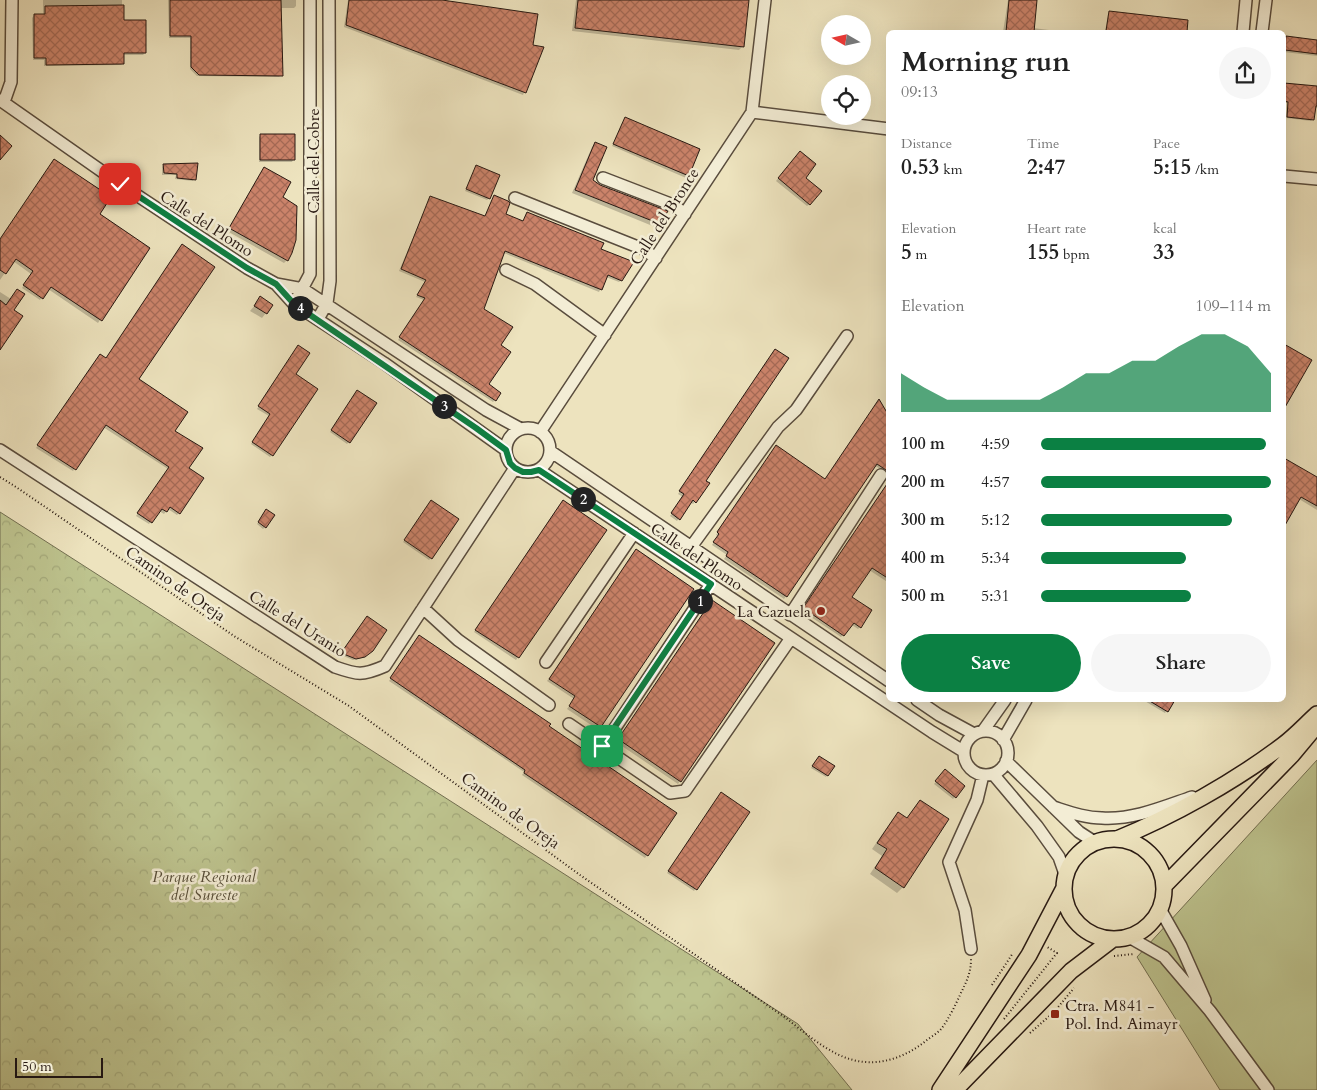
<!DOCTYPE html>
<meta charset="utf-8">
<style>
:root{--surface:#fff;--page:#f6f6f6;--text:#222;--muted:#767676;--accent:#0b8043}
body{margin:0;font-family:Cardo,serif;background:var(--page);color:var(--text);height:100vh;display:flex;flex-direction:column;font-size:19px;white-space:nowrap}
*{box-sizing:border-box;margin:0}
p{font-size:16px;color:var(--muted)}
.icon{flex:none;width:28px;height:28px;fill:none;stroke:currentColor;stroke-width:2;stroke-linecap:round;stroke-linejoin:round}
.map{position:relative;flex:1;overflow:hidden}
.panel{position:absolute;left:886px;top:30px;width:400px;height:672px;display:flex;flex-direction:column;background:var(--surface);border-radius:8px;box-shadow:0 5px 20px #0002}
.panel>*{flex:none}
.needle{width:32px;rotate:279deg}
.tools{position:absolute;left:821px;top:15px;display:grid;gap:10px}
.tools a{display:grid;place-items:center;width:50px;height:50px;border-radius:50%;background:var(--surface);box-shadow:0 5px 20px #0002;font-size:25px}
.scale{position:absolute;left:15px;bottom:12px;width:88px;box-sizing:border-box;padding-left:5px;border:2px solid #281912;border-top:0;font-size:14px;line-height:18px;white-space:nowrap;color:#281912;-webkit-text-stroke:4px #f3edd5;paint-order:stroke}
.pin{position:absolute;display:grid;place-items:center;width:42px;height:42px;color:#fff;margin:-21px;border-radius:10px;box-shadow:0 2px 8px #0006}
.km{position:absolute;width:25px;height:25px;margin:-12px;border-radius:50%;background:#222;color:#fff;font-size:14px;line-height:25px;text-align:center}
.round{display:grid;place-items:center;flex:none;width:52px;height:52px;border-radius:26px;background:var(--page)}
.head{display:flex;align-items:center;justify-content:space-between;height:85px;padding:0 15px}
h1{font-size:28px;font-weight:700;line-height:38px}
.stats{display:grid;grid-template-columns:repeat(3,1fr);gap:8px;height:85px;padding:5px 15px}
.stats div{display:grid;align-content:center}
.stats b{font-size:21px;font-weight:700}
.stats small{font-size:14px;font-weight:400}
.stats p{font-size:14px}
.chart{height:140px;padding:10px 15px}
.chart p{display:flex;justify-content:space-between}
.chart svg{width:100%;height:90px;margin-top:5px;fill:var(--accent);opacity:.7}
.primary-button{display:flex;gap:10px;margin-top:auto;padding:10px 15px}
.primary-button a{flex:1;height:58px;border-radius:30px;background:var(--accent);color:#fff;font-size:20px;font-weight:700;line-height:58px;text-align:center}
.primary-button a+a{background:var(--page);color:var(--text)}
ul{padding:0 15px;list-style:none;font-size:16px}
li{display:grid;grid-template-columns:80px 60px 1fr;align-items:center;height:38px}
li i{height:12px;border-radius:6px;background:var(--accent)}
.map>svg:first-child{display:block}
</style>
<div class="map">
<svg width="1317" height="1090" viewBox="0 0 1317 1090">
<defs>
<pattern id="forest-crowns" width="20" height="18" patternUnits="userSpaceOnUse" patternTransform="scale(1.25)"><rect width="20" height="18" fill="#bdc38e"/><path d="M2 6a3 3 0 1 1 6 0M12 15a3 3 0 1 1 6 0" fill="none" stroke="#a2a779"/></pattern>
<pattern id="building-cross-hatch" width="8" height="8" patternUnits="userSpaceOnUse" patternTransform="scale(1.25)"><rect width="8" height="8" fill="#cb836a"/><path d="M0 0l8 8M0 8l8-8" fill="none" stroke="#a56a56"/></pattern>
</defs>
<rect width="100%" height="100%" fill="#ede3be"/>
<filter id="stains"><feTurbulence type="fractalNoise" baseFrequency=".004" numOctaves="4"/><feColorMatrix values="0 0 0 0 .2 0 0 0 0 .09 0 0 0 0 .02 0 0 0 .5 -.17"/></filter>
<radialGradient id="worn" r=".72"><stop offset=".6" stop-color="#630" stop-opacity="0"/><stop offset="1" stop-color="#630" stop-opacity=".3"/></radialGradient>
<!-- grass -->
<path fill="#bdc38e" stroke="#726e50" d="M1317,760V1090H1220L1137,957Z"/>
<!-- forest -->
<path fill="url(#forest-crowns)" stroke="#726e50" d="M0,512L798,1024L852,1090H0Z"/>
<!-- shadow -->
<path fill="#0003" d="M43,0H122V21L145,53L143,55H123V63L121,65L44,66V60H33L32,18L34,15H43Z
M168,0H296V6L294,8H280L281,75L279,77L197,76L190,69V38H169Z
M348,0H433L532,46L542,48L523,95L344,27Z
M576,0H748L743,46L739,50L572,31Z
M1008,0H1036L1033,28L1065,32H1003Z
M1110,12L1187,21L1186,32H1105L1108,14Z
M1287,38L1317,41V56L1284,52V40Z
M1284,84L1317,87V108H1314L1313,119L1311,121L1286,118L1287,103H1284Z
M625,118L699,150L688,176L686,178L612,146Z
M261,135L293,160L292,162H259V137Z
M595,144L592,181L659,223L655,227L572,193L592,147Z
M797,155L810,204L807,206L776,181Z
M164,165L194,179L193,181L175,179L176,175H162V167Z
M476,167L489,198L487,200L465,191Z
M264,168L281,198L287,260L284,263L227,231Z
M494,196L504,215L523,222L527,213L600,249L621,280L619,282L606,277L599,292L504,253L482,309L499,345L488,385L495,400L493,402L398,340L424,300L416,297L425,282L399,271L429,200L485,217Z
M98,215L149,249L98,323L48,289L40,300L22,288L31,274L13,261L0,280V240Z
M0,292L11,299L12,310L0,348Z
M261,298L272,305L262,318L250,311Z
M1284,345L1310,360L1284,406Z
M297,349L295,374L272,455L270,457L251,444L269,416L257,409Z
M773,353L705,481L695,502L693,504L690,502L677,521L670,516L683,497L678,494Z
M98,357L138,380L174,431L188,468L179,513L177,515L168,509L164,514L159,511L149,524L136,516L168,469L103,427L73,471L36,448Z
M355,394L349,442L347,444L330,432Z
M889,418V475L874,465L784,599L724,559L727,555L712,545L718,536L716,535L774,449L825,480Z
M1284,459L1317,478V510L1299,499L1284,523Z
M889,482V583L869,570L851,597L860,627L858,629L852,625L841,637L802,611Z
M561,503L606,530L516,660L474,632Z
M430,504L431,558L429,560L403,542Z
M265,513V527L263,529L257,524Z
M634,553L693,589L597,729L567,709L574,699L547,681Z
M709,604L680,781L678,784L616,742Z
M365,619L369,653L362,658L353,660L341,655Z
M418,639L675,813L645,858L522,775L524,772L389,681Z
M1143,700H1174L1165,713Z
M817,759L827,775L826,777L811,768Z
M945,771L964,786L953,799L934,784Z
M719,795L748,812L694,891L667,873Z
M920,801L903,887L897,893L870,874L882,856L872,849L892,820L898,814L906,819Z"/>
<!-- building -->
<path fill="url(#building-cross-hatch)" stroke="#281912" d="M170,0H281L283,76L199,75L191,67V36H170Z
M349,0H442L538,14L533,45L544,47L526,93L346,25Z
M578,0H749L744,47L575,28Z
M1009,0H1037L1034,32H1006Z
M124,5V20H146V53H124V64L46,65V58H34V14H45V6Z
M1109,11L1188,20L1187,32L1106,31Z
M1286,36L1317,40V54L1285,50Z
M1284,83L1317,86V106H1316L1314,120L1287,117L1288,102L1284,101Z
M625,117L700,149L689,176L613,144Z
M260,134H295V160H260Z
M0,135L12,146L0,160Z
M595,142L607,147L593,180L600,185L668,211L660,224L575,190Z
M800,151L816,164L806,178L822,191L810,205L778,178Z
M54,159L111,197L100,214L150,248L102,321L51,287L43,299L23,285L33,271L16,259L6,274L0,270V239Z
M198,163L196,180L177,178V174L164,173L163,164Z
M476,165L500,175L490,199L466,189Z
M264,167L291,182L283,197L297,206L296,240L292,253L288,261L229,228Z
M494,195L508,201L510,203L506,214L523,221L527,212L604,243L601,249L634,262L622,281L608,275L602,290L505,251L484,309L513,327L501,345L511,352L489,384L501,393L496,401L399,337L425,298L417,295L426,280L401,269L430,196L485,216Z
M182,244L215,267L139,379L188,412L175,431L203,448L189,468L204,478L180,514L170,507L167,512L162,509L152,523L137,513L169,467L106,425L76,470L37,445L100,354L106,358Z
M17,289L25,294L14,310L23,316L0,350V300L6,305Z
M260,296L273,305L267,314L254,306Z
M1284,344L1312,360L1284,409Z
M298,345L310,353L296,374L318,389L273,456L252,442L270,414L258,406Z
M775,349L789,358L706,481L710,483L696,503L693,500L680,520L671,513L684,494L679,491Z
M357,390L377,403L350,443L331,430Z
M879,399L889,416V472L877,464L787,597L726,556L728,552L713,542L719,534L717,532L776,445L825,479Z
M1284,458L1317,477V506L1301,497L1284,527Z
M889,481V579L872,568L852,597L872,610L861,628L854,623L844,636L803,608Z
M431,500L459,519L432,559L404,540Z
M563,500L607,530L519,658L475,630Z
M266,509L275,515L266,528L258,522Z
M636,549L694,589L601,727L569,706L575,696L549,679Z
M712,600L775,643L681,782L618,739Z
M367,616L387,630L373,651L365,657L356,659L341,653Z
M419,635L551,724L549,726L677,813L648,856L524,773L525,770L390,678Z
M1148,700H1175L1168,712Z
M819,756L835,766L828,776L812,766Z
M945,769L965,786L956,798L935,781Z
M721,792L750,812L697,890L668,871Z
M920,800L949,819L904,888L875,868L887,849L877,843L898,812L907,818Z"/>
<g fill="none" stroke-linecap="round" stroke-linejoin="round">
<!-- minor casing -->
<g stroke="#594c3d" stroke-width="14">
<path id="minor" d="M1243,32L1246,0
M1262,32L1266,0
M0,100L120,184L247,268L276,284L294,304L384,363L506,450
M4,102L11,82L12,0
M752,112L889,129
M1284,176L1317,179
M603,178L673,205L685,214
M515,198L643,249L656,258
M506,270L535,284L605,335
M276,284L303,289L486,410L521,429
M294,304L310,274V0
M318,319L327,303L330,281L329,0
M506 450a22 22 0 1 1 44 0a22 22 0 1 1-44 0Z
M540,432L752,112L765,0
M0,450L335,667C358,675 362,676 385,666L515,468
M550,451L889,681
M539,470L932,732L963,751
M691,547L778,427L796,410L847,336
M423,608L458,640L549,705
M790,615L881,475
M546,662L634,533
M917,700L939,715L974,734
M569,724L670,793L685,791L791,638
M983,731L1005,700
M964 753a22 22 0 1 1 44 0a22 22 0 1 1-44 0Z
M1003,740L1026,700
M603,746L711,584
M1006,761L1079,832L1096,843
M993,774L1037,826L1059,857L1066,877
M1053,807C1069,812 1085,818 1102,818C1133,820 1163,807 1192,797
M1160,909L1181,946L1205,1000
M1129,937L1164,957L1210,1011L1268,1090
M971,949L965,910L949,862L977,800L983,775"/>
</g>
<!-- major casing -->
<g stroke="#281912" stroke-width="18">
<path id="major" d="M1117,839C1173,816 1234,782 1283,745C1295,736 1306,724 1317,714
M1064 889a50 50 0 1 1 100 0a50 50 0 1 1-100 0Z
M1164,886L1292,755L1317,725
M940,1090L1029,955L1064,888
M955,1090L1071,971L1113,939"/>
</g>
<!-- path -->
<path stroke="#281912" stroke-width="2" stroke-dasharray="1 2.5" stroke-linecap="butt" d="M0,477L16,487L234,636L349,706L580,875L786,1018C805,1033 829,1054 853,1060C880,1067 906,1057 927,1040C932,1036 938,1033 942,1028C949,1018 955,1006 960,995C966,982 971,974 971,959
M1114,956L1134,954
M992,985L1013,953
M1004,1019L1057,953L1047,947
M1030,1033L1054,1012L1074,988"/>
<!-- minor -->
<use href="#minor" stroke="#f3edd5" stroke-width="11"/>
<!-- major -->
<use href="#major" stroke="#ede3be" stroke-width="15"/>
</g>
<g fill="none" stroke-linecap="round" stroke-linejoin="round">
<!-- route casing -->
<g stroke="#fff" stroke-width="10">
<path id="route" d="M120,184L247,268L276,284L294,304L476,428L506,450L510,463L515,468L523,472H531L539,470L711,584L602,746"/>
</g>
<!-- route -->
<use href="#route" stroke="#0b8043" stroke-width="6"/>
</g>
<!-- markers -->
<g fill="#8f2418" stroke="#f3edd5" stroke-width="2">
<circle cx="821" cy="611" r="5"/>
<rect x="1050" y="1009" width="10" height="10" rx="2.5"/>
</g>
<g text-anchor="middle" stroke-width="5" stroke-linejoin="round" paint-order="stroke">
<!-- street labels -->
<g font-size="16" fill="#281912" stroke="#f3edd5">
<text transform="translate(313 161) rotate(-90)" y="6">Calle del Cobre</text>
<text transform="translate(664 216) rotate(-57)" y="6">Calle del Bronce</text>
<text transform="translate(207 223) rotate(33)" y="6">Calle del Plomo</text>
<text transform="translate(697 556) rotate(34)" y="6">Calle del Plomo</text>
<text transform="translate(176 583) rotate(35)" y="6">Camino de Oreja</text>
<text transform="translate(298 623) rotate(32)" y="6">Calle del Uranio</text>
<text transform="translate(511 810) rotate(36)" y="6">Camino de Oreja</text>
</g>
<!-- poi labels -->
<g font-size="16" fill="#281912" stroke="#f3edd5" text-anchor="end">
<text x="811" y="617">La Cazuela</text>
<text x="1065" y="1011" text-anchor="start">Ctra. M841 -<tspan x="1065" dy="18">Pol. Ind. Aimayr</tspan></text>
</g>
<!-- park labels -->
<g font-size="16" font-style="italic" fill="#554c37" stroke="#f3edd5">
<text x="204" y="882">Parque Regional<tspan x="204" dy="18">del Sureste</tspan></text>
</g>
</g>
<rect width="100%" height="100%" filter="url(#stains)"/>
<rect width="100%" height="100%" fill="url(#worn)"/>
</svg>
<div class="tools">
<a><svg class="needle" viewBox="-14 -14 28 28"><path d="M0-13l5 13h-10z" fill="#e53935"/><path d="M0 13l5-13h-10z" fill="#767676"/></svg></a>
<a><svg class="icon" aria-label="locate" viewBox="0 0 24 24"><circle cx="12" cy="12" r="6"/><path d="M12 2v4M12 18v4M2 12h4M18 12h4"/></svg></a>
</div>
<div class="scale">50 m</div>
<div class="pin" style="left:602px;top:746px;background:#1e9e55"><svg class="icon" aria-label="arrive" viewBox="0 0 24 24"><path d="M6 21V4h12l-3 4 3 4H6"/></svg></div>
<div class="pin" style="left:120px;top:184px;background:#d93025"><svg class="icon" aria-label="check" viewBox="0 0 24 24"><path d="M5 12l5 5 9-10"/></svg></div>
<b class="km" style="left:700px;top:601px">1</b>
<b class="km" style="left:583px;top:499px">2</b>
<b class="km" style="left:444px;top:406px">3</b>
<b class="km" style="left:300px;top:308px">4</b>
<section class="panel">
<div class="head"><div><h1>Morning run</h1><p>09:13</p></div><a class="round"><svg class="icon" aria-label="share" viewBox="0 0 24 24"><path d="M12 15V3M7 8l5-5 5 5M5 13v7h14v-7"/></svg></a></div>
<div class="stats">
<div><p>Distance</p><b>0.53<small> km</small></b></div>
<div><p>Time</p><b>2:47</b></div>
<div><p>Pace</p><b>5:15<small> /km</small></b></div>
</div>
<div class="stats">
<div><p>Elevation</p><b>5<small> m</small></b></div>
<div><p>Heart rate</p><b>155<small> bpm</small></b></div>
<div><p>kcal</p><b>33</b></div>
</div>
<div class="chart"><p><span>Elevation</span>109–114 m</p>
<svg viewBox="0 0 160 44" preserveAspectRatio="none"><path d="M0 44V25L10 32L20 38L30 38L40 38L50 38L60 38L70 32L80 25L90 25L100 19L110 19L120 12L130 6L140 6L150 12L160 25V44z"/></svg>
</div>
<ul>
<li><b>100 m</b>4:59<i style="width:98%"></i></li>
<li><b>200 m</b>4:57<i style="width:100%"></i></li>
<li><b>300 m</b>5:12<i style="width:83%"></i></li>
<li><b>400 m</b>5:34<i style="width:63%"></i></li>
<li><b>500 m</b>5:31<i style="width:65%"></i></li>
</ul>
<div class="primary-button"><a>Save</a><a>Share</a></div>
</section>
</div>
